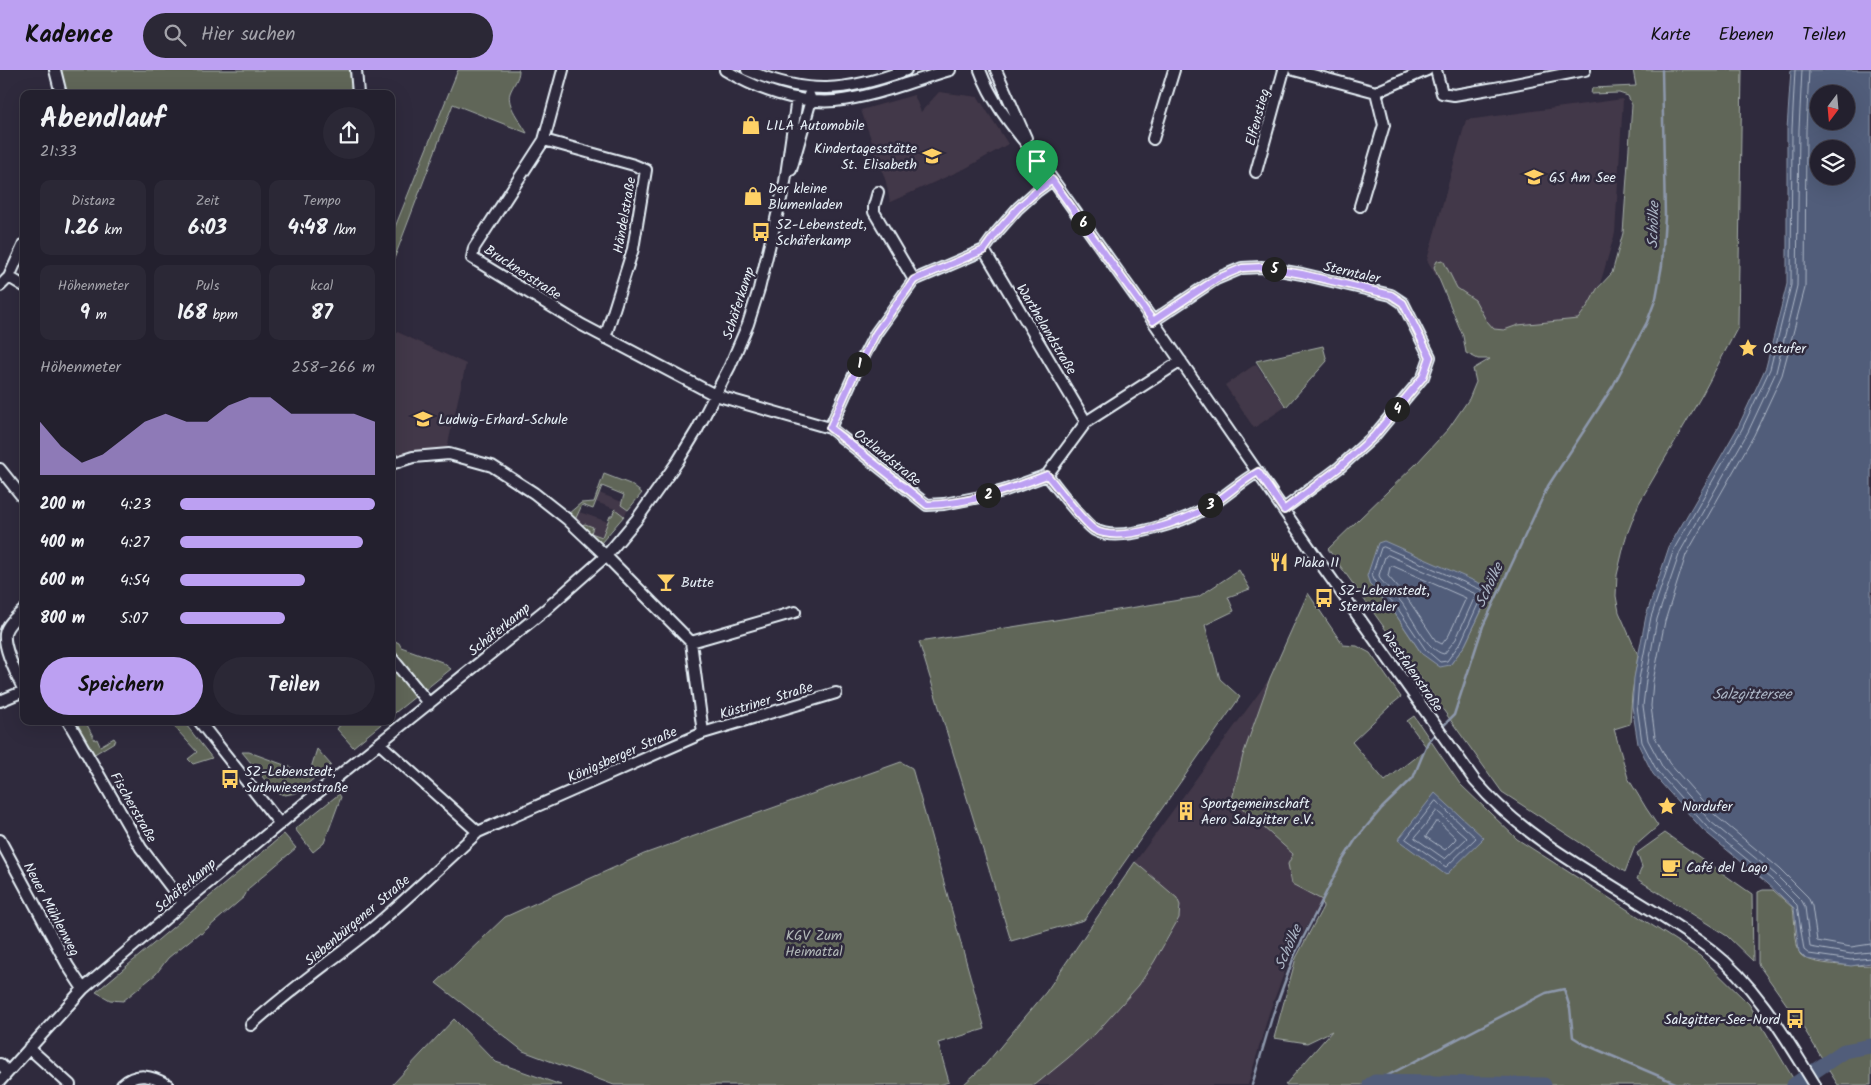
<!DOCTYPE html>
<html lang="de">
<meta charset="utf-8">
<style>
:root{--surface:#23202e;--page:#2b2836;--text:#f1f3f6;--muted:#a3a3aa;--line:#403e4a;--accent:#bca0f2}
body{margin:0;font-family:Kalam,sans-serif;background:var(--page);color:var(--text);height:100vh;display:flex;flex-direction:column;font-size:19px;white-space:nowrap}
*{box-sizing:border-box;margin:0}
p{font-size:16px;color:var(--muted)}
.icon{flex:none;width:28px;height:28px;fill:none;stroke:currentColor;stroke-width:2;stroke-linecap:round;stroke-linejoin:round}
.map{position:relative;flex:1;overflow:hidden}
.drawer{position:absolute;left:20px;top:20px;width:375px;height:635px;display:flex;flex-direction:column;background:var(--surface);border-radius:10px;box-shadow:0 5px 20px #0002,0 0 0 1px var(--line)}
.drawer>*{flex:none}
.needle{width:32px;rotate:196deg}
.controls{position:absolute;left:1810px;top:15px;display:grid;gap:10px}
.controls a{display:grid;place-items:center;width:45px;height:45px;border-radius:50%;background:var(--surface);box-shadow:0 5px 20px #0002,0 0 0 1px var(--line);font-size:25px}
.pin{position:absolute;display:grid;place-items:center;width:42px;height:42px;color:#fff;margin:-51px -21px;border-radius:50% 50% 50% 0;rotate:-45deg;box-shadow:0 0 5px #0007}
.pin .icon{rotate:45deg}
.km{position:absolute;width:25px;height:25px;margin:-12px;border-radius:50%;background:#222;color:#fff;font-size:14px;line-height:25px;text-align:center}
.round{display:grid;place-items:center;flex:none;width:52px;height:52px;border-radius:26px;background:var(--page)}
.summary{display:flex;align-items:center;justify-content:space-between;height:85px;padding:0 20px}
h1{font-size:28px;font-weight:600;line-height:38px}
.stats{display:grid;grid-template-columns:repeat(3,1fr);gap:8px;height:85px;padding:5px 20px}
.stats div{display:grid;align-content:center;border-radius:10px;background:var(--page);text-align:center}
.stats b{font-size:21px;font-weight:600}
.stats small{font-size:14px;font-weight:400}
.stats p{font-size:14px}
.chart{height:140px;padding:10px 20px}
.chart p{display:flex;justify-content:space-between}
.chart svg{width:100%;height:90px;margin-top:5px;fill:var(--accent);opacity:.7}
.action{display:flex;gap:10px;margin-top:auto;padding:10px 20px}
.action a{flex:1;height:58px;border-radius:30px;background:var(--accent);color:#111;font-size:20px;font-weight:600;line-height:58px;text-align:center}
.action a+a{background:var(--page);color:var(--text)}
ul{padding:0 20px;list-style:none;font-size:16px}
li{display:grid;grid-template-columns:80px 60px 1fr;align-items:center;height:38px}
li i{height:12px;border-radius:6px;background:var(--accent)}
header{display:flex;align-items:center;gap:30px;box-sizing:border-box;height:70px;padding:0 25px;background:var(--accent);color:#111}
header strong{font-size:24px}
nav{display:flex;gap:28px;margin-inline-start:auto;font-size:18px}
.search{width:350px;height:45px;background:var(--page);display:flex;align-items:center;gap:12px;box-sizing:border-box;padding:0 18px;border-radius:28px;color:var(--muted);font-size:19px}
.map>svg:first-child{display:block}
</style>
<header>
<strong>Kadence</strong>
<div class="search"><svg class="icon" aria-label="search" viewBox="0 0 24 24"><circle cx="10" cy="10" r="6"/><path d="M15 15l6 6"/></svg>Hier suchen</div>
<nav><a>Karte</a><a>Ebenen</a><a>Teilen</a></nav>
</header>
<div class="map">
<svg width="1871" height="1015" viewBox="0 0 1871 1015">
<rect width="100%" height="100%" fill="#2f2a3d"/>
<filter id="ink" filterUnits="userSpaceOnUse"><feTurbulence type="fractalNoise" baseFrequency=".02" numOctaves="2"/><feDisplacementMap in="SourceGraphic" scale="10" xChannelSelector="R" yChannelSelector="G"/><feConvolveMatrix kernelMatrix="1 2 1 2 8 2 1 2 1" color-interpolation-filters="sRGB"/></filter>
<g filter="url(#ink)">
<!-- built -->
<path fill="#433848" d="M939,22L978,27L1008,74L966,98L890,132L886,112L861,40L914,25L921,42Z
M1623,29L1615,163L1590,248L1475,273L1427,190L1466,50Z
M391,259L466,294L447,378L420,380L391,388Z
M1256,294L1285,337L1254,358L1225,315Z
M599,423L622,432L621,435L628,440L624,446L615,439L596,432Z
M579,442L608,452L602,467L591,463L593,457L583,454L581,455L575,450Z
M1270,608L1243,685L1232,729L1293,784L1292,814L1322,830L1292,882L1269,943L1248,1015H1035L1095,964L1139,915L1154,892L1171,864L1181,840L1177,828L1135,792Z"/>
<!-- green -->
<path fill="#616658" stroke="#a4aca8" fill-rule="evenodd" d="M55,0H356L358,24H61Z
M458,0H519C519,9 513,15 510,23C506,35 521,52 527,63L453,34L391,197V167Z
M1633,0H1742L1738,257L1702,325L1639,433L1626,467L1617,505L1616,526L1619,542L1638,585L1632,624L1630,654L1614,659L1628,708L1646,738L1658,756L1635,776L1625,802L1502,722L1328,479L1417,393L1449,358L1469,329L1476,312L1473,299L1490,289H1478L1466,283L1463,266L1434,197L1437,191L1443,190L1457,218L1475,230L1486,250L1494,259L1504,260L1518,255L1578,249L1589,234L1597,219L1612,203L1623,163L1632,35L1628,26L1619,23L1591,24L1592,18L1636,16ZM1370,515L1490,523L1465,575L1450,595L1422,584L1392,539Z
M1323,276L1327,291L1286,337L1256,291Z
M604,404L630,414L642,423L628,440L621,435L624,425L602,416L593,439L582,435L575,450L568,444L581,433L594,432Z
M615,439L624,446L601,473L581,455L585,454L593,457L591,463L602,467L610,446H612Z
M1239,500L1250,519L1228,527L1234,541L1205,555L1220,609L1240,627L1084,850L1011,871L919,572L1198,527Z
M1308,523L1343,575L1357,576L1370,583L1401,627L1391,635L1352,672L1385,711L1427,678L1407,651L1414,646L1460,714L1517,769L1700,886L1749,934L1797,1015H1693L1685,1012L1678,1015H1285L1332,961L1307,973L1274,968L1296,888L1323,837L1322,830L1292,814L1288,794L1293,784L1232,729L1243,685L1270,608Z
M393,570L399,573L401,577L442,592L451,599L426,619L424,618L391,578V571Z
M391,597L416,626L391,646Z
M72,651H85L95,670L97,669L100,676L114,668L116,671L93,685Z
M169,651H183L212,688L193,694L188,689L197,682Z
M343,651H385L353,677L337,659Z
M317,679L331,695L296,723L285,725L274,721L242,682H249L309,704Z
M901,692L912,698L985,959L938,973L949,1012L939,1015H614L523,981L436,913L505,847L644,784Z
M339,724L341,727L324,773L313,782L295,759Z
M1665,763L1752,824L1753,891L1727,866L1637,809L1642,797L1637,783Z
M284,764L296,778L249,818L244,827L201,864L199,863L168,888L156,904L123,931L110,930L96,922Z
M1135,792L1177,828L1180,835L1179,848L1154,892L1139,915L1095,964L1068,988L1035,1015H963L985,995L1046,922Z
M1763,820H1773L1793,838C1795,849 1795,876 1800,884C1809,896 1857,896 1871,895V1015H1838L1826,996L1843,982L1825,993L1804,959L1758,894V822Z
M454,949L496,992L561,1015H392Z"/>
<!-- water -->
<path fill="#515d7a" stroke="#8d98ac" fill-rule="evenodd" d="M1791,0H1871V893L1851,896L1806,889L1799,882L1794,838L1767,813L1703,760L1653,704L1638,674L1632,636L1634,608L1646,546L1669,477L1738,357L1766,297L1787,214V59ZM1819,24H1846V51H1819ZM1819,79H1846V106H1819Z
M1384,471L1488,517L1490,523L1465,575L1450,595L1440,597L1422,584L1392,539L1370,515L1367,506L1378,473Z
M1435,723L1484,768L1446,805L1398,770Z"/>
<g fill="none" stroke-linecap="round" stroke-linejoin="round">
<!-- shore -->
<path stroke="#acb6c6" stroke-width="1" d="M1795,0L1792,59L1791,215L1770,299L1742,359L1674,479L1651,547L1639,609L1637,636L1642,672L1657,701L1706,756L1771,809L1797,835L1804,880L1809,884L1851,890L1871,888
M1802,0L1799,59L1797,216L1776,302L1748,362L1680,482L1657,549L1646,610L1643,636L1648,670L1663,698L1711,752L1775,804L1802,831L1805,837L1810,877L1851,884L1871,882
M1809,0L1806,60L1805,218L1782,305L1754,365L1686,485L1665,551L1653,611L1651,636L1655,667L1669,693L1716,746L1780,799L1808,827L1812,836L1817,871L1851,877L1871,874
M1384,477L1484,521L1461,572L1447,591L1440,592L1426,580L1396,536L1375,512L1372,505L1381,478Z
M1388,485L1476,524L1456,569L1444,584C1427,581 1412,547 1402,533C1395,524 1387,517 1380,509L1379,505L1385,487Z
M1393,496L1466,528L1449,565L1442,574L1436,571L1407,528L1388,506L1390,497Z
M1436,731L1476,768L1446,797L1406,769Z
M1437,741L1467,768L1445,789L1415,768Z
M1436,752H1439L1456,768L1455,770L1445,780L1426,767Z"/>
<!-- stream -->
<path stroke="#8d98ac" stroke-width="2.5" d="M1440,659L1454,645L1483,556L1548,416L1613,316L1647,252L1656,228L1662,195L1665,146L1662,0
M1375,1012L1546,923L1564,919L1570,938L1573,967L1584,974L1680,1015
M1252,1015L1273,944L1295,884L1342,791L1356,769L1382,738L1413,708L1428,672L1436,663"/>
<!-- river -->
<path stroke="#515d7a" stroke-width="15" d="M1370,1015L1375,1012L1544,1015
M1794,1015L1844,981L1871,976"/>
<!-- minor casing -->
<g stroke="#e8f1f8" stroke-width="14">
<path id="minor" d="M55,0L61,24
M356,0L358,24
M563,0L544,70L474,178L472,188L582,255L715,325L830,358L927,435L944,434L980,427L1003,421L1047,405L1086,352L1181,291
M725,0C756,19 798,34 835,31C874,27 912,11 950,0
M747,0C807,26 846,22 906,0
M980,0C991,30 1010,54 1030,78L1153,251L1316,487L1475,711C1538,785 1635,822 1711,880C1755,914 1786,968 1815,1015
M996,0L1026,68
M1294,0L1376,22L1427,0
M1436,0L1442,23L1454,25L1495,18L1585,0
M1153,69L1174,0
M544,70L634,95L646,100L633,179L605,268
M791,100L811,30L809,25
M1256,102L1284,0
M878,122L874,136V142L914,210
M1360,136L1384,55L1376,22
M984,180L1086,352
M9,207L24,216
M0,216L9,207L24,174
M1153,251L1216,209L1242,198L1261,197L1302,204L1391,225L1403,233L1430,287L1423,307L1374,366L1340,397L1284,439
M830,358L854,305L876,263L914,210L984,180L997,162L1018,138L1037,121L1052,110
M0,399L24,429
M1047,405C1056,416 1084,454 1095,460C1120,474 1184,451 1208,437C1225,427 1240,412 1258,402
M24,540C17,546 6,555 5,564C3,579 18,607 24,621
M691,572L795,542
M391,587L429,634
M0,631L24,621
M68,651L141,778L183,833
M199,651L280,754
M703,663L836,623
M380,674L478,762L703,663L691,572L606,486L567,449L534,423L492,396L449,384L413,387L391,394
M0,770L68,896L83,919
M251,955C288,921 330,892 370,860C407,829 442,795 478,762
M29,978L70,1015
M0,994L8,1002
M0,1011L83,919L179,837L311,728L545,540L606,486L637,449L678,391L697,360L730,296L748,254L759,219L785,112L797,28
M122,1015C137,1001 152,1006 168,1015"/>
</g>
<!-- minor -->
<use href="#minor" stroke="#2f2a3d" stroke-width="10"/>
</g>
</g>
<g fill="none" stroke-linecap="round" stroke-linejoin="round" filter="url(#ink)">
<!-- route casing -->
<g stroke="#fff" stroke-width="10">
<path id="route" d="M1052,110L1153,251L1216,209L1242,198L1261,197L1302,204L1391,225L1403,233L1430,287L1423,307L1374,366L1340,397L1284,440L1258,402C1240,412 1225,427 1208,437C1184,451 1120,474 1095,460C1084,454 1057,416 1047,405C1008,420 969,434 927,435L830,358L854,305L876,263L914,210L984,180L997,162L1018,138L1037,121Z"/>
</g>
<!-- route -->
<use href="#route" stroke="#bca0f2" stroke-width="6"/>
</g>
<!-- icons -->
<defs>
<g id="shop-bare" transform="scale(1.5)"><path d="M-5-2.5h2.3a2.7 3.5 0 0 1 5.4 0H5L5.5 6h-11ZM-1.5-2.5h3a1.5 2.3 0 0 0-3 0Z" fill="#ffd166" stroke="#2f2a3d" stroke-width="2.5" paint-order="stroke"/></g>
<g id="school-bare" transform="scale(1.5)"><path d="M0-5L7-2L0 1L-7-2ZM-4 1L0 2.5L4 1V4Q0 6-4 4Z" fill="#ffd166" stroke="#2f2a3d" stroke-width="2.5" paint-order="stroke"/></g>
<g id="bus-bare" transform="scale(1.5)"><path d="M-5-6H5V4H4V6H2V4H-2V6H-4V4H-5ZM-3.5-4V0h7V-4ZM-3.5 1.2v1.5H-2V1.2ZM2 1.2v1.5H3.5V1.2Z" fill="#ffd166" stroke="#2f2a3d" stroke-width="2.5" paint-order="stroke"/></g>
<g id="sight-bare" transform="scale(1.5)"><path d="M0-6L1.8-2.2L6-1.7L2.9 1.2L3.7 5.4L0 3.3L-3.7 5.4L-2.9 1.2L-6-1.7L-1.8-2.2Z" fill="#ffd166" stroke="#2f2a3d" stroke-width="2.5" paint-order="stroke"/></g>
<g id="restaurant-bare" transform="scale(1.5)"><path d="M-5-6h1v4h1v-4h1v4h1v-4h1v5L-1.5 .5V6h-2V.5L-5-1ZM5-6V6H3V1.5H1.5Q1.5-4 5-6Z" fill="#ffd166" stroke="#2f2a3d" stroke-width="2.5" paint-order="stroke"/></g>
<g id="bar-bare" transform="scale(1.5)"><path d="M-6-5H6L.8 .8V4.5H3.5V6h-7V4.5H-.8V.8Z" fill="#ffd166" stroke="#2f2a3d" stroke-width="2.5" paint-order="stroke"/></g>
<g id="building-bare" transform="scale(1.5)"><path d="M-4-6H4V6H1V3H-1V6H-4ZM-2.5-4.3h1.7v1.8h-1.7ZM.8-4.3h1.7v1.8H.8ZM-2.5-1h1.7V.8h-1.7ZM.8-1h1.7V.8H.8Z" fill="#ffd166" stroke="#2f2a3d" stroke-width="2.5" paint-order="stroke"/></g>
<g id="cafe-bare" transform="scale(1.5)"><path d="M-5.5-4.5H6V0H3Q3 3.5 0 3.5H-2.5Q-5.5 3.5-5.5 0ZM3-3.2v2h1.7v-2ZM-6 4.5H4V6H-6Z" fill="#ffd166" stroke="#2f2a3d" stroke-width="2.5" paint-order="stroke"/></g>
</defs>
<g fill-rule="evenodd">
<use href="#shop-bare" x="751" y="55"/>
<use href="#school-bare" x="932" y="86"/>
<use href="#school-bare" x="1534" y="107"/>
<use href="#shop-bare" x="753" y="126"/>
<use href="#bus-bare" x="761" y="162"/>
<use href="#sight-bare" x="1748" y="278"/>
<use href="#school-bare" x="423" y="349"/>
<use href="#restaurant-bare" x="1279" y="492"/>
<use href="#bar-bare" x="666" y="512"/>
<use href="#bus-bare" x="1324" y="528"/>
<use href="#bus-bare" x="230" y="709"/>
<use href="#sight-bare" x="1667" y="736"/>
<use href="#building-bare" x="1186" y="741"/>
<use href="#cafe-bare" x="1671" y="797"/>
<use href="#bus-bare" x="1795" y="949"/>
</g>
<g text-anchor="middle" stroke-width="5" stroke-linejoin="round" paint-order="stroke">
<!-- street labels -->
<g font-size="14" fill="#e8f1f8" stroke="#2f2a3d">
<text transform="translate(1257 47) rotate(-75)" y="5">Elfenstieg</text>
<text transform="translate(624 145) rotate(-80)" y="5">Händelstraße</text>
<text transform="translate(523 202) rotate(33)" y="5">Brucknerstraße</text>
<text transform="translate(1352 202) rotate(13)" y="5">Sterntaler</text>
<text transform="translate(738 233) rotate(-72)" y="5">Schäferkamp</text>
<text transform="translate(1047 259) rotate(59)" y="5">Warthelandstraße</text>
<text transform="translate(888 387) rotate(39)" y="5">Ostlandstraße</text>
<text transform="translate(499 559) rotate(-39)" y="5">Schäferkamp</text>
<text transform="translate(1413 601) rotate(55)" y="5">Westfalenstraße</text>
<text transform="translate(766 630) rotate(-17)" y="5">Küstriner Straße</text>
<text transform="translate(622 684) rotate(-24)" y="5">Königsberger Straße</text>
<text transform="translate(134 737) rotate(60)" y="5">Fischerstraße</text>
<text transform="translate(185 815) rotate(-40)" y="5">Schäferkamp</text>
<text transform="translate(52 839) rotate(62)" y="5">Neuer Mühlenweg</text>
<text transform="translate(357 850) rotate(-40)" y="5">Siebenbürgener Straße</text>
</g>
<!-- poi labels -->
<g font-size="14" fill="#e8f1f8" stroke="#2f2a3d" text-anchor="start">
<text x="766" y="60">LILA Automobile</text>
<text x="917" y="83" text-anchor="end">Kindertagesstätte<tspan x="917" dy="16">St. Elisabeth</tspan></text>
<text x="1549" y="112">GS Am See</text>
<text x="768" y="123">Der kleine<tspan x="768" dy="16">Blumenladen</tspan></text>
<text x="776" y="159">SZ-Lebenstedt,<tspan x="776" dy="16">Schäferkamp</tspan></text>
<text x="1763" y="283">Ostufer</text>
<text x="438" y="354">Ludwig-Erhard-Schule</text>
<text x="1294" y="497">Plaka II</text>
<text x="681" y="517">Butte</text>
<text x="1339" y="525">SZ-Lebenstedt,<tspan x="1339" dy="16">Sterntaler</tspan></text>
<text x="245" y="706">SZ-Lebenstedt,<tspan x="245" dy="16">Suthwiesenstraße</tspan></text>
<text x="1201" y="738">Sportgemeinschaft<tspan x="1201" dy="16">Aero Salzgitter e.V.</tspan></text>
<text x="1682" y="741">Nordufer</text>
<text x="1686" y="802">Café del Lago</text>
<text x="1780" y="954" text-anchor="end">Salzgitter-See-Nord</text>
</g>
<!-- park labels -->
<g font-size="14" fill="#b2b9b8" stroke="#2f2a3d">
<text x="814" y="870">KGV Zum<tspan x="814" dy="16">Heimattal</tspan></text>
</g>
<!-- water labels -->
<g font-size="15" font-style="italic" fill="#acb6c6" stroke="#2f2a3d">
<text transform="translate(1653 155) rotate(-88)" y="5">Schölke</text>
<text transform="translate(1489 515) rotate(-65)" y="5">Schölke</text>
<text x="1752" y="629">Salzgittersee</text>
<text transform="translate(1288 877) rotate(-66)" y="5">Schölke</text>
</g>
</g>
</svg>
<div class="controls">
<a><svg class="needle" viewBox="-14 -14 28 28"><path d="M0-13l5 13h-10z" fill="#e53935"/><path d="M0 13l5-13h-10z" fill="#a3a3aa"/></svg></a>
<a><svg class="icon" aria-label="layers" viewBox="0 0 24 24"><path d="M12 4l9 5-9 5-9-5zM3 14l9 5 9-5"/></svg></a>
</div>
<div class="pin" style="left:1037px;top:121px;background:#1e9e55"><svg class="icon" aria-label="arrive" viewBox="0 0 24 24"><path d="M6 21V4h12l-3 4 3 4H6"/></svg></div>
<b class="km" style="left:859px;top:294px">1</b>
<b class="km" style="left:988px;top:425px">2</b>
<b class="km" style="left:1210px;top:435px">3</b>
<b class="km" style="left:1397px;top:339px">4</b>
<b class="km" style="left:1274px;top:199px">5</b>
<b class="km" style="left:1083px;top:153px">6</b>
<section class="drawer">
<div class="summary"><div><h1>Abendlauf</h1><p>21:33</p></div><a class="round"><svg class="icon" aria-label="share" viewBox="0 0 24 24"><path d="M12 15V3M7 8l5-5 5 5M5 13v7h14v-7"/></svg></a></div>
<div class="stats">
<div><p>Distanz</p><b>1.26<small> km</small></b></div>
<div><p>Zeit</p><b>6:03</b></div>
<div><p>Tempo</p><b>4:48<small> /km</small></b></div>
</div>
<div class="stats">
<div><p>Höhenmeter</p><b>9<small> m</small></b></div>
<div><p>Puls</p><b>168<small> bpm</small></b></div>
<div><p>kcal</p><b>87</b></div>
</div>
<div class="chart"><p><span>Höhenmeter</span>258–266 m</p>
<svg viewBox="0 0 160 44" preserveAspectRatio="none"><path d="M0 44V18L10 30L20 38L30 34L40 26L50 18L60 14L70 18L80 18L90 10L100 6L110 6L120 14L130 14L140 14L150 14L160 18V44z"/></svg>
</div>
<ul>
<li><b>200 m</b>4:23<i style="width:100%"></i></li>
<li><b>400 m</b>4:27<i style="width:94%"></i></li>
<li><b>600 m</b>4:54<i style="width:64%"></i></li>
<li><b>800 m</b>5:07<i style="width:54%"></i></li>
</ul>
<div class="action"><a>Speichern</a><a>Teilen</a></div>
</section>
</div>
